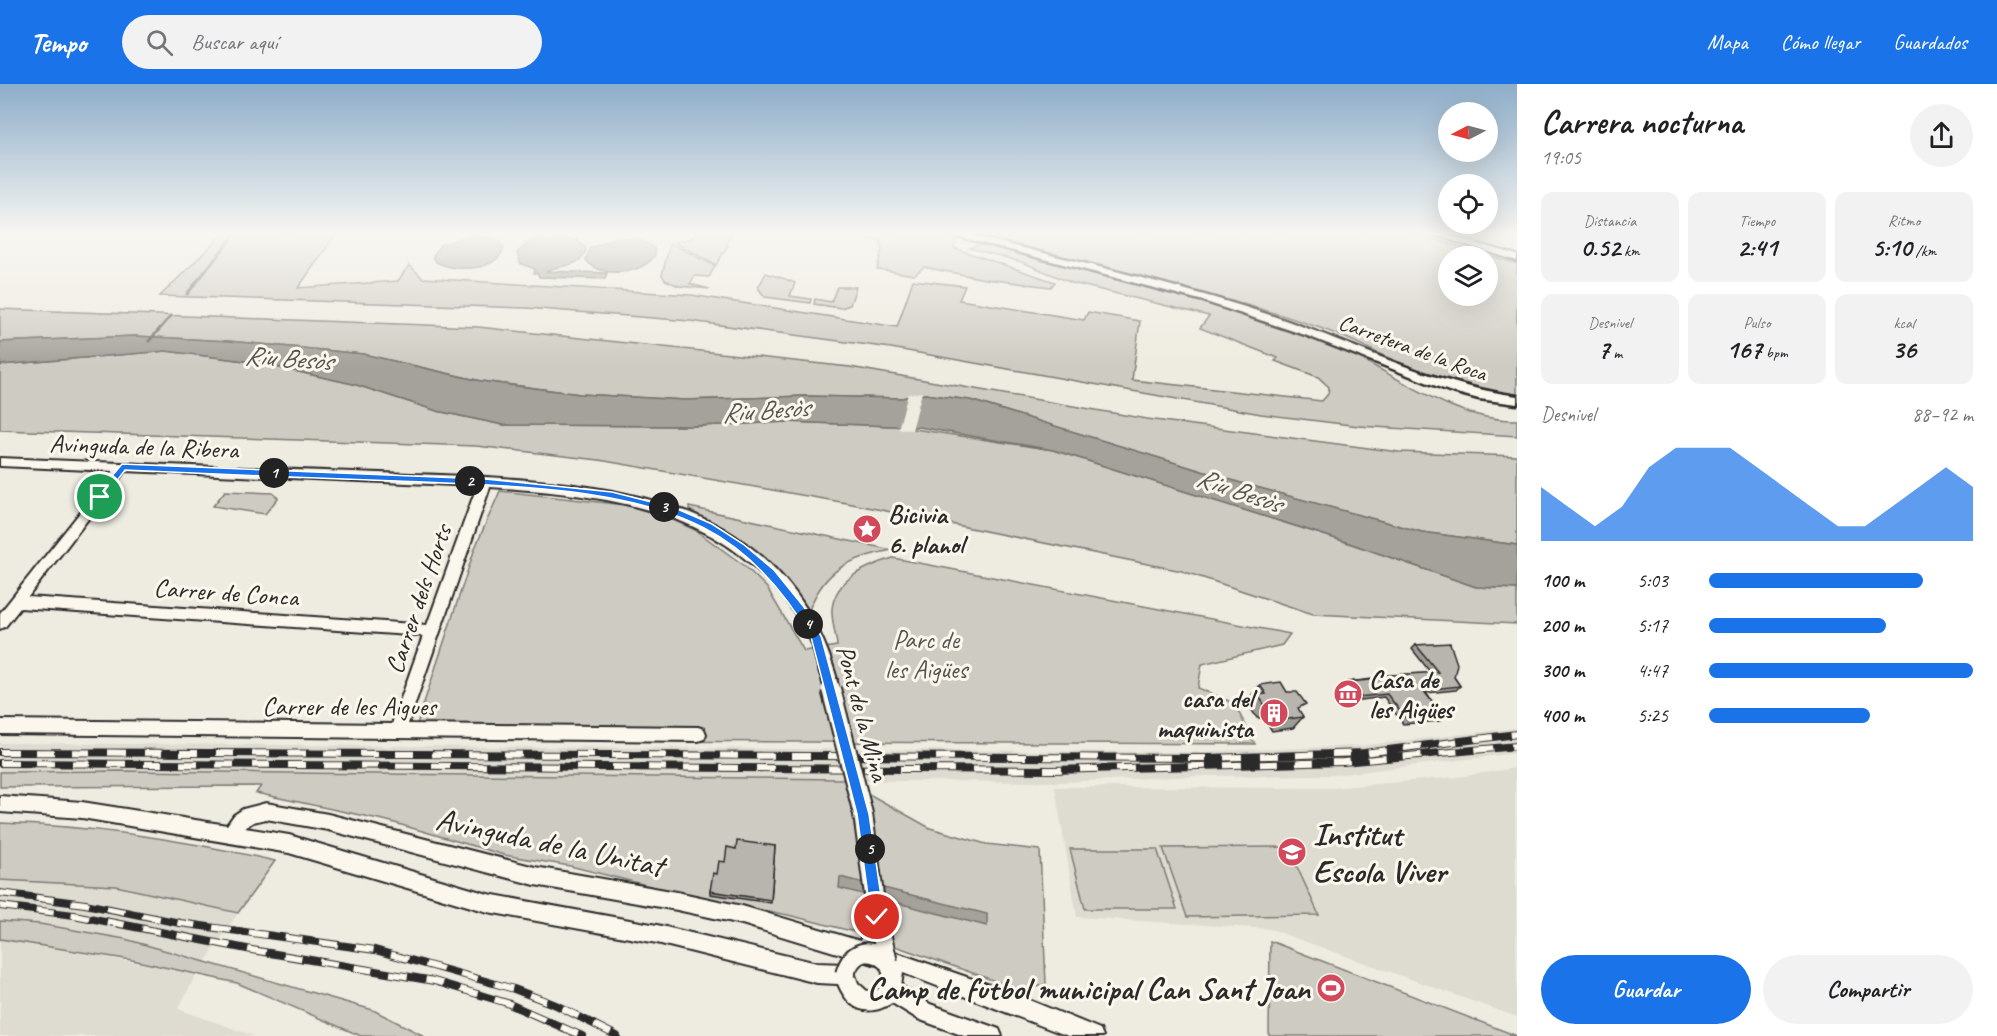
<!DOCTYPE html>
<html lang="es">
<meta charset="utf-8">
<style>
:root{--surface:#fff;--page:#f2f2f2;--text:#202124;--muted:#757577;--accent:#1a73e8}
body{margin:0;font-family:Caveat,sans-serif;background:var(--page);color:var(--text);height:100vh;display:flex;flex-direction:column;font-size:22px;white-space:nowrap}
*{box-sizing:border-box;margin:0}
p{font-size:20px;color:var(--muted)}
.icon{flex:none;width:33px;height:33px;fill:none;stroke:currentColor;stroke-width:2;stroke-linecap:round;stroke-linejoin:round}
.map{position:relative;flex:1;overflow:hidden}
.panel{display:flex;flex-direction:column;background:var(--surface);width:480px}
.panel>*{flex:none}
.needle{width:39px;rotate:264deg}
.controls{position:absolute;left:1438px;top:18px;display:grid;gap:12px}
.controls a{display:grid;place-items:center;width:60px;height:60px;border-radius:50%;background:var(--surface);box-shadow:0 6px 24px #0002;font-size:30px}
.pin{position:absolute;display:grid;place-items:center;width:51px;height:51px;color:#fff;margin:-26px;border:3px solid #fff;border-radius:50%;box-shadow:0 2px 6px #0007}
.km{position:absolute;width:30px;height:30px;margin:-15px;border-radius:50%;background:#222;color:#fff;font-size:16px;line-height:30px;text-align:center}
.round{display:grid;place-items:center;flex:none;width:63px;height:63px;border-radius:32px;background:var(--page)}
.head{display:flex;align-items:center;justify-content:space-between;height:102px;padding:0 24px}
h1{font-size:33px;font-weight:800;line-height:45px}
.stats{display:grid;grid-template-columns:repeat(3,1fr);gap:9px;height:102px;padding:6px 24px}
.stats div{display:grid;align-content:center;border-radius:12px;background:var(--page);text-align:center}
.stats b{font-size:26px;font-weight:800}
.stats small{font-size:16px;font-weight:400}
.stats p{font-size:16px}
.chart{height:168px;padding:12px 24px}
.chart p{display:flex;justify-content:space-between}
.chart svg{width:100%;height:108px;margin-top:6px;fill:var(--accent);opacity:.7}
.cta{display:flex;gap:12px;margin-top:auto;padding:12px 24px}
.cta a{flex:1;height:69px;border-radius:36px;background:var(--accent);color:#fff;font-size:24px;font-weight:800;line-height:69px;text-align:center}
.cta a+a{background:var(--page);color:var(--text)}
ul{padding:0 24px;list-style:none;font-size:20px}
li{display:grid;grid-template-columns:96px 72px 1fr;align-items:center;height:45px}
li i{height:15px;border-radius:8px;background:var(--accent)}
header{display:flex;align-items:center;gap:36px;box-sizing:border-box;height:84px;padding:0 30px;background:var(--accent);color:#fff}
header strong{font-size:28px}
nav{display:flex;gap:33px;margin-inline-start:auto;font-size:21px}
.search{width:420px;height:54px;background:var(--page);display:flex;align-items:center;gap:15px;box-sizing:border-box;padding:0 21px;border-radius:33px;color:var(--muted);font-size:22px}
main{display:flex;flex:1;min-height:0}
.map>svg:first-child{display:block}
</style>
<header>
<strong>Tempo</strong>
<div class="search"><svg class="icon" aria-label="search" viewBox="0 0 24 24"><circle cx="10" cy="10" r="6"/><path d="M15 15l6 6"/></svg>Buscar aquí</div>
<nav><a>Mapa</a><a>Cómo llegar</a><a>Guardados</a></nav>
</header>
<main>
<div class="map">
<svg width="1517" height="952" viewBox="0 0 1517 952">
<rect width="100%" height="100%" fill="#eeebe0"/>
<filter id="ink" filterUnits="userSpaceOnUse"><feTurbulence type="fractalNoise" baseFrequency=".0167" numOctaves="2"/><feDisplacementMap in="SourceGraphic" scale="12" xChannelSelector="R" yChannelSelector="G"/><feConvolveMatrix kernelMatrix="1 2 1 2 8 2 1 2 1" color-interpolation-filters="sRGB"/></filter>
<g filter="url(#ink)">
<!-- built -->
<path fill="#dedbd1" d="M1416,149H1517V177Z
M1517,644V669L1334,691L1199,692L1061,698L0,691V659L1190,668L1359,662Z
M1515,684L1517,933L1270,845L1077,833L1055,703L1331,704L1458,693Z
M0,796L116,802L238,829L205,878L125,855L40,840L0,837Z
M0,855L197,889L178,925L254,952H0Z"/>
<!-- green -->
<path fill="#cecbc2" stroke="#7c7b76" stroke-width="1.5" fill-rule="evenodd" d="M224,149H337L298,204L398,197L409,181L423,194L691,211L897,243L913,196L965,202L959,216L1084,236L1088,228L1140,237L1132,296L1322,317L1328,310L1329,303L1318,293L1275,277L1278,274L1200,244L1209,232L1072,199L1022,178L969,164L979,161L993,162C1102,193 1214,215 1321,256C1384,280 1448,338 1517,336V352L1359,342L1261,330L891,264L690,237L527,224L160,212Z
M696,149H732L726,160L728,161L716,181L674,158L691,154Z
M848,149H935L957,156L954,164L1055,198L1051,203L985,195L924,183L914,191L877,185L882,165L880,157Z
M967,149H1413L1517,180V317C1451,318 1396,273 1336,250C1264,222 1190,207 1116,189C1066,177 1017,162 967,149ZM1449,172H1488V212H1449Z
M670,159L715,182L709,193L695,192L690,200L710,205L679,202L665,196L662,191Z
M766,189C771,191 791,196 795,199L790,212L811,215L810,219L765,213L758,204Z
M837,203H856L850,221L841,224L814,220L815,215L831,218Z
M0,225L478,243L850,283L1147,335L1399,368L1517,372V461L1422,448L1241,399L970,316L925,310L901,314L805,312L685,316L580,310L481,297L363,270L228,257L135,252L0,258Z
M166,267L253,278L354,300L437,327L503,341L698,342L787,338L894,342L1053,366L1343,457L1476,503L1517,505V540L1313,530L1182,487L847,419L599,376L476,362L0,346V281Z
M225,407L273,409L278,414L265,430L213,422Z
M500,407L625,421L664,432L695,446L745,482L767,504L804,567L837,562C836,550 831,536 832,525C835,494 868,482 893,474L1290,550L1282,561L1202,580L1198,604L1234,619L1255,660L609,657L620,642L417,640L475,464Z
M689,423L892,466C851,474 825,484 809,526C769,471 749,456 689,426Z
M121,687L842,695L930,744L986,760L1040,766L1046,900L1024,907L855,848L788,831L698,814L570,782L504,771L388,737L256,709L261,702L0,703V688Z
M0,739C93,742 185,756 275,777L238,829L116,802L0,796Z
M1288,763L1319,831L1187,833L1163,764Z
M1070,765H1157L1177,825H1085Z
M0,837L40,840L125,855L373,926L424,952H361L237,899L132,876L0,855Z
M1270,857L1517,952H1269Z"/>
<!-- water -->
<path fill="#a4a29a" stroke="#74726e" stroke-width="1.5" d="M469,151L497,155L504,164C496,188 455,188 436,178L433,172L440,161Z
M549,152L577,156L586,164C583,186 555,180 547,187L607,189L605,195L539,193L538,189H534L535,185L521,180L517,169L529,158Z
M615,154L636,155L651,161L655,166V171C642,191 601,195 586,176L590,164Z
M135,252L228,257L363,270L481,297L580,310L685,316L805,312L901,314L925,310L970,316L1241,399L1422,448L1517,461V505L1476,503L1343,457L1053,366L918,343L787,338L698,342L503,341L437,327L353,300L253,278L166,267L0,281V258Z
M840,793L987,830V842L839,804Z"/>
<!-- pier -->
<path fill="#eeebe0" d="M922,308L912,346L898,345L908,310Z"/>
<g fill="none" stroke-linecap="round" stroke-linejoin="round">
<!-- stream -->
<path stroke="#74726e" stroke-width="3" d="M187,210L236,149
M149,257L171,232"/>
<!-- minor casing -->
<g stroke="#2b2b2b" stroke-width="4">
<path id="minor" d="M1429,149H1441L1517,171V177Z
M0,374C118,379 235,384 353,388C464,393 624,389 722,444C782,479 818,529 837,595L834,600L829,601L824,600C818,587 816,573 812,560C806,544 794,527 784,513C779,505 772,499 765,493C694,419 586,410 490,403L408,640L698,643L704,645L706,650L704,655L698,657L0,650V636L392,640L423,552L20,524L5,543L0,545V529L113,387L0,382ZM125,387L477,402L427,541L28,513Z
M0,712L82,718L227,741L234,731L243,725L266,719L328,730L535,783L677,808L742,822L860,857L870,826L877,824L884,826L886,833L877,862L1007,907L1100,945L1103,952H1068L903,889L901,902L930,920L999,945L1002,952H964L918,935L892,919C867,934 849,926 838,900L817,899L657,859L488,828L289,769L82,734L0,728ZM266,735L328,746L535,801L677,826L742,840L880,882L883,889L882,902L876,907H867L858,899L852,883L845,880L817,879L657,841L488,810L289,751L245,744L253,738Z"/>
</g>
<!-- tertiary casing -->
<g stroke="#2b2b2b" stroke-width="5">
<path id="tertiary" d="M945,149H961C1066,175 1173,199 1276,233C1356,260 1433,301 1517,312V320L1479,315L1449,307L1305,251L1200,216Z"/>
</g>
<!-- minor -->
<use href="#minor" fill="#fbf7ec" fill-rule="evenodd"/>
<!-- tertiary -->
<use href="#tertiary" fill="#fbf7ec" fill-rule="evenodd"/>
<!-- rail casing -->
<g stroke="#2b2b2b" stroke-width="8">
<path id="rail" d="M0,668L1207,674L1364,669L1517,650
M0,679L1053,686L1343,678L1517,662
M0,809L85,820L180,839L375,866L514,905L556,921L617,952
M0,822L74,831L252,866L434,897L507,919L582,952"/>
</g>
<!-- rail -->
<use href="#rail" stroke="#fbf7ec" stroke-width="6" stroke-dasharray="18" stroke-linecap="butt"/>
<!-- minor-bridge-far1 casing -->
<g stroke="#2b2b2b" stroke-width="18" stroke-linecap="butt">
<path id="minor-bridge-far1" d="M829,595L832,606"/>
</g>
<!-- minor-bridge casing -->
<g stroke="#2b2b2b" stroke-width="22" stroke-linecap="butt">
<path id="minor-bridge" d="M831,605L863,730L877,833L888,878
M845,890C852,866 870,862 888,878"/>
</g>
<!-- minor-bridge-far1 -->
<use href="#minor-bridge-far1" stroke="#fbf7ec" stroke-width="14"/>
<!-- minor-bridge -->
<use href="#minor-bridge" stroke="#fbf7ec" stroke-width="18"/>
</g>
<!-- wall -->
<path fill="#9e9c96" stroke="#2b2b2b" stroke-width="1.5" d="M1416,561L1454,593L1460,602L1456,606L1426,609L1444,633L1440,637L1403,640L1384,613L1354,617L1344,602L1348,598L1373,595L1377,592L1431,589L1412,565Z
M1260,601L1287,608L1303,633L1293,644L1272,647L1264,634H1257L1249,622L1254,616L1251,612Z
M775,762L771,819L710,810V807L717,790L736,765Z"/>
<!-- building -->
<path fill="#b8b5ae" stroke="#2b2b2b" stroke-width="1.5" d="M1450,559L1457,580L1454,593L1460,602L1423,606L1444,633L1407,636L1387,610L1358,613L1348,598L1379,595L1377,592L1438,588L1416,561Z
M1281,598L1287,608H1297L1306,620L1298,624L1303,633L1282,636L1273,623H1266L1258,611L1266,610L1260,601Z
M737,757L775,762L771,816L710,807L713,789L717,790L719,777L725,778L727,763L736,765Z"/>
</g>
<!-- sky -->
<linearGradient id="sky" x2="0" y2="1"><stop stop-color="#8dadc9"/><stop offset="0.53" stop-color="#f7f6f1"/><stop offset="1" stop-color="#f7f6f1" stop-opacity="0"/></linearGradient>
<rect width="1517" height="282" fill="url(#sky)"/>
<!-- route -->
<path fill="#1a73e8" stroke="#fff" stroke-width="1.5" d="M122,380L485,395L612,408L675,424L712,440L743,460L774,486L804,523L821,552L869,730L884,833L882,838H873L871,833L857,730L811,553C785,509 751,468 704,444C622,401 490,401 397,397C306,394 216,390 125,386L103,415H96V411Z"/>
<!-- icons -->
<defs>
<g id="sight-disc" transform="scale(1.5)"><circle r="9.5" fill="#d1495b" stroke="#fbf7ec"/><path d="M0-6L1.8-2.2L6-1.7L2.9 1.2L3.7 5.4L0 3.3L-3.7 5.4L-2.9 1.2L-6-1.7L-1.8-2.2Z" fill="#fff"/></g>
<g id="museum-disc" transform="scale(1.5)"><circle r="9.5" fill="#d1495b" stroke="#fbf7ec"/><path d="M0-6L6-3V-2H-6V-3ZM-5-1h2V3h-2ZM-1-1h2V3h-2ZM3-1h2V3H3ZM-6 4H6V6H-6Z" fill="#fff"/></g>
<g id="building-disc" transform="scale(1.5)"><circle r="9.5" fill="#d1495b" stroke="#fbf7ec"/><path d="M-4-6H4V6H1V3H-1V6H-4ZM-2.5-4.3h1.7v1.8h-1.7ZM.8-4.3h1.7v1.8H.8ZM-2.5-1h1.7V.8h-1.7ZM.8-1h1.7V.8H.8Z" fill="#fff"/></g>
<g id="school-disc" transform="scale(1.5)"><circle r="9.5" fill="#d1495b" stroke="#fbf7ec"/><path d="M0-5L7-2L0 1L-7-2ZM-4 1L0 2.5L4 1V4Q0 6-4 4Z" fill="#fff"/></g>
<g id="stadium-disc" transform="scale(1.5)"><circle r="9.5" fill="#d1495b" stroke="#fbf7ec"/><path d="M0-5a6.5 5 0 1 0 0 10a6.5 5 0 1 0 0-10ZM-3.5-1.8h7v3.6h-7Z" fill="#fff"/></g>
</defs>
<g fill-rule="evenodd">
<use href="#sight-disc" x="867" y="445"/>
<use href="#museum-disc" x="1348" y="610"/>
<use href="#building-disc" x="1274" y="629"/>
<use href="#school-disc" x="1292" y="768"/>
<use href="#stadium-disc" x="1331" y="904"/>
</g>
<g text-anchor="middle" stroke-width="6" stroke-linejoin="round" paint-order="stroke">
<!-- far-street labels -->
<g font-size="22" fill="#2b2b2b" stroke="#fbf7ec">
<text transform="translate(1413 263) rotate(20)" y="8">Carretera de la Roca</text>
</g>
<!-- street labels -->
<g font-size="26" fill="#2b2b2b" stroke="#fbf7ec">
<text transform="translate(144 362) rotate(2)" y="9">Avinguda de la Ribera</text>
<text transform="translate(226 508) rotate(4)" y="9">Carrer de Conca</text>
<text transform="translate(418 515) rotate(-71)" y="9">Carrer dels Horts</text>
<text x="349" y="631">Carrer de les Aigues</text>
<text transform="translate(863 629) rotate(75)" y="9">Pont de la Mina</text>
</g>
<!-- poi labels -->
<g font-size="26" font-weight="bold" fill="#2b2b2b" stroke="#fbf7ec" text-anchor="start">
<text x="888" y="439">Bicivia<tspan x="888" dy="30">6. planol</tspan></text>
<text x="1369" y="604">Casa de<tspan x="1369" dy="30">les Aigües</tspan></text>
<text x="1253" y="623" text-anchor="end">casa del<tspan x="1253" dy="30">maquinista</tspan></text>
</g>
<!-- park labels -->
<g font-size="26" fill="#545351" stroke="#fbf7ec">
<text x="926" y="564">Parc de<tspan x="926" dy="30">les Aigües</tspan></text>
</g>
<!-- water labels -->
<g font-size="27" font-style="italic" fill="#555552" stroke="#fbf7ec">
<text transform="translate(288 274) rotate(4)" y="9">Riu Besòs</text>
<text transform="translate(765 326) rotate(-4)" y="9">Riu Besòs</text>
<text transform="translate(1239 406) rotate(19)" y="9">Riu Besòs</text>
</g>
<!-- near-poi labels -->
<g font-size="32" font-weight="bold" fill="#2b2b2b" stroke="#fbf7ec" text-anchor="start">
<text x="1313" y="761">Institut<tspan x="1313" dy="37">Escola Viver</tspan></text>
<text x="1310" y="915" text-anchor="end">Camp de futbol municipal Can Sant Joan</text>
</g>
<!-- near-street labels -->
<g font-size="32" fill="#2b2b2b" stroke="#fbf7ec">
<text transform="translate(550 758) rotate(12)" y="11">Avinguda de la Unitat</text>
</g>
</g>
</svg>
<div class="controls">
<a><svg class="needle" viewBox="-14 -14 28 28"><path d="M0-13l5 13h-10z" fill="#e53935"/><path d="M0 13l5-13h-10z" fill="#757577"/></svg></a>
<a><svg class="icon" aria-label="locate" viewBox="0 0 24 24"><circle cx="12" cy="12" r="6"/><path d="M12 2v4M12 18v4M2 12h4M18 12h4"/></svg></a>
<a><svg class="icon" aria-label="layers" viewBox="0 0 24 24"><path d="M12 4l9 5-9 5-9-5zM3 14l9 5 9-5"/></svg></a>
</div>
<div class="pin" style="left:100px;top:413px;background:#1e9e55"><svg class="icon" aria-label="arrive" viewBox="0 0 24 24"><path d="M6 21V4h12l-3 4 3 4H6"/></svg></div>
<div class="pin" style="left:877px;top:833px;background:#d93025"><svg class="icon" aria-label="check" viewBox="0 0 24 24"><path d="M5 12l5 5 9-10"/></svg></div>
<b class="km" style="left:274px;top:389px">1</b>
<b class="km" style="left:470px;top:397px">2</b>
<b class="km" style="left:664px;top:423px">3</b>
<b class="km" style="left:808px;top:540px">4</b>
<b class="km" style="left:870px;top:765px">5</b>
</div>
<section class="panel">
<div class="head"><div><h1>Carrera nocturna</h1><p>19:05</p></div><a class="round"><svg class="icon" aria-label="share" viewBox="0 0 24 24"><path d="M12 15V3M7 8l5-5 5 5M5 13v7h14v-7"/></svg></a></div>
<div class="stats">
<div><p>Distancia</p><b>0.52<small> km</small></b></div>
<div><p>Tiempo</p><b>2:41</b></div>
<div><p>Ritmo</p><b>5:10<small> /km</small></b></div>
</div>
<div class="stats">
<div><p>Desnivel</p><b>7<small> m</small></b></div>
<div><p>Pulso</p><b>167<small> bpm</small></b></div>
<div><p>kcal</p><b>36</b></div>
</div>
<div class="chart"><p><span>Desnivel</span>88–92 m</p>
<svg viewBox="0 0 160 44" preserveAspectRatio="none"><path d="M0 44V22L10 30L20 38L30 30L40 14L50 6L60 6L70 6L80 14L90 22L100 30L110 38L120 38L130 30L140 22L150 14L160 22V44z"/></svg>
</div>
<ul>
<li><b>100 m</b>5:03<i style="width:81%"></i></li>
<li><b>200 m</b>5:17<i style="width:67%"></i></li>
<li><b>300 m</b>4:47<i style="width:100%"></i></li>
<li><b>400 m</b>5:25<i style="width:61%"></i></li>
</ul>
<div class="cta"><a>Guardar</a><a>Compartir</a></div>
</section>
</main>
